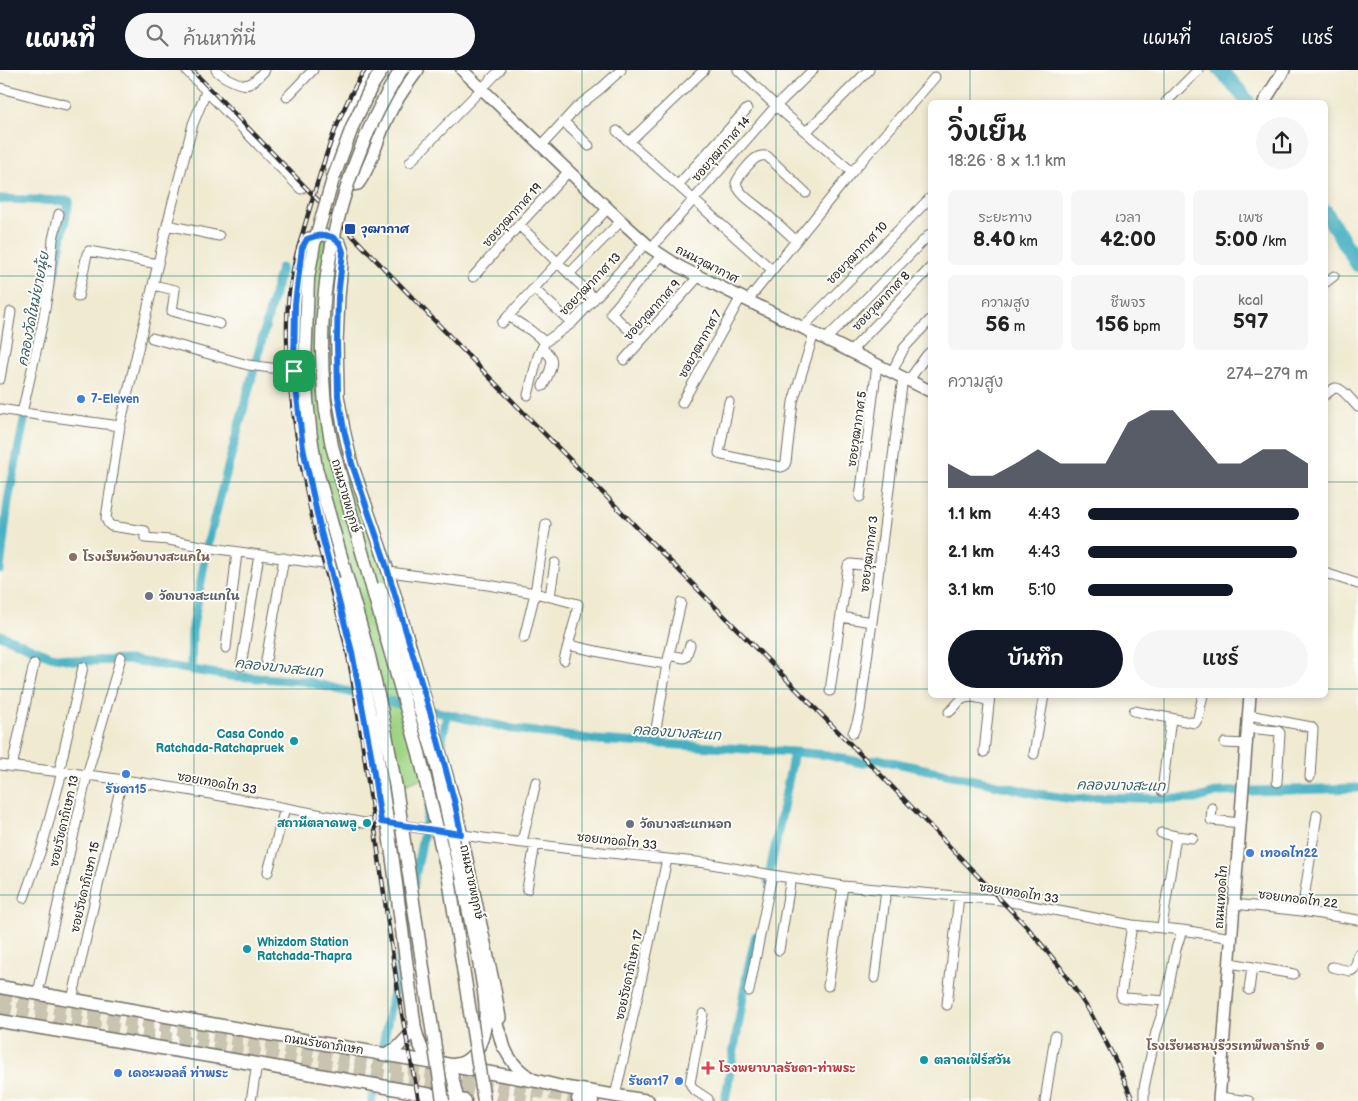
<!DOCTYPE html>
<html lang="th">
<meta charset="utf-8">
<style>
:root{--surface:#fff;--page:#f6f6f6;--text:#222;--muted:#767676;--accent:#111827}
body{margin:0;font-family:"Balsamiq Sans","Playpen Sans Thai",sans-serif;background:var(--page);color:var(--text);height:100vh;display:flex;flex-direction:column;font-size:19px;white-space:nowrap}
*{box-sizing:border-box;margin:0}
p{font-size:16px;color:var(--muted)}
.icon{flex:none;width:28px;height:28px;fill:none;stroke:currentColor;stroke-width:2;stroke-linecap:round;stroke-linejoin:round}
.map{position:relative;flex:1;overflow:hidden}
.drawer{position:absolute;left:928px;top:30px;width:400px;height:598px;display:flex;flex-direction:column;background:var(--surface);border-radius:8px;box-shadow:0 2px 8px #0003}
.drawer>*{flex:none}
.pin{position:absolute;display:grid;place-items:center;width:42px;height:42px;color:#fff;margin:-21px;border-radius:10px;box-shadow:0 2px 8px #0006}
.round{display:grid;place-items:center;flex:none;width:52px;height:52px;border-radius:26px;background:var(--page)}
.overview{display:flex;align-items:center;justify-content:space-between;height:85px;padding:0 20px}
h1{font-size:28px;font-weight:600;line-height:38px}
.figures{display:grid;grid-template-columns:repeat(3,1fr);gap:8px;height:85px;padding:5px 20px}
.figures div{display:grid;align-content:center;border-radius:8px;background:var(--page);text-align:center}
.figures b{font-size:21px;font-weight:600}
.figures small{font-size:14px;font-weight:400}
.figures p{font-size:14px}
.chart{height:140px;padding:10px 20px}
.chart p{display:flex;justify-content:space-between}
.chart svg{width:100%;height:90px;margin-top:5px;fill:var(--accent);opacity:.7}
.action{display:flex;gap:10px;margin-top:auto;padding:10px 20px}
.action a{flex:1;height:58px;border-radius:30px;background:var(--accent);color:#fff;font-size:20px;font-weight:600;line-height:58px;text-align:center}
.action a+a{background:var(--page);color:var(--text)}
ul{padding:0 20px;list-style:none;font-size:16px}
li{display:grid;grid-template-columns:80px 60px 1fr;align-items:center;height:38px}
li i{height:12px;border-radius:6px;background:var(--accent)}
header{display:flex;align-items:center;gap:30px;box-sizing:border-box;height:70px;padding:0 25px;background:var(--accent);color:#fff}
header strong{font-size:24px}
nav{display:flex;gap:28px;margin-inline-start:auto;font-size:18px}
.search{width:350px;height:45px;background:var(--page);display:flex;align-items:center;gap:12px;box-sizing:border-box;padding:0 18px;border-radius:28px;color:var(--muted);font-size:19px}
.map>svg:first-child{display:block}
</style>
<header>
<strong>แผนที่</strong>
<div class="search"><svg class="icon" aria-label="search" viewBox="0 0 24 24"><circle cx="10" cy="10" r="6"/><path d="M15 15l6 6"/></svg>ค้นหาที่นี่</div>
<nav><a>แผนที่</a><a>เลเยอร์</a><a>แชร์</a></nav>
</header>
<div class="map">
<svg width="1358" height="1031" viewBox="0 0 1358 1031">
<rect width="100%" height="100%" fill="#fdfcf7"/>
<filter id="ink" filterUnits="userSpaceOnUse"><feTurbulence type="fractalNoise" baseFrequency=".02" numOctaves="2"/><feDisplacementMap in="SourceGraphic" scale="10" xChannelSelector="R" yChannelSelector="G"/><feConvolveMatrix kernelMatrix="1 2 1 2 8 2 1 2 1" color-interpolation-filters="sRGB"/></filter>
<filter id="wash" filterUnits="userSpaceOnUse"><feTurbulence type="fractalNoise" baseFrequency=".0096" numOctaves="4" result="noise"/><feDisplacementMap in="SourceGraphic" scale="20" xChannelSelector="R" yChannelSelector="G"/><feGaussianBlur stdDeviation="1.12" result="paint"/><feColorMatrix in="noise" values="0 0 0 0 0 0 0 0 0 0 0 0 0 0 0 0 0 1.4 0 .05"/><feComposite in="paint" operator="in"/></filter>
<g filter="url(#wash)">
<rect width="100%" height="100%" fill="#f0ead1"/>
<!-- green -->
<path fill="#9fd484" stroke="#658058" d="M321,170H327L336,177L338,186L333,208L331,248L334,329L443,702L403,715L381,665L371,666L309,389L298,264L301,209Z"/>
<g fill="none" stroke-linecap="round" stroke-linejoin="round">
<!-- canal -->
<path stroke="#44b0c2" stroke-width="9" d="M0,129L69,131L52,215
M0,499L8,431L27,336
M0,565L51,586L77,591L130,590L230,606L304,611L408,636
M191,599L192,562L208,472L281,198
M424,639L513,659L596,670L794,682L827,685L862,693L878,689L1038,724L1074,729L1102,727L1168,729H1195L1219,722L1358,718
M440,680L447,645
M768,812L794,682
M413,817L436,702
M405,861L410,833
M372,1031L402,877
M725,1031L748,899L756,866"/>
<!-- river -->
<path stroke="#44b0c2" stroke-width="15" d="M1220,0L1231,11L1248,32
M1325,141L1358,195"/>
</g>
</g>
<g filter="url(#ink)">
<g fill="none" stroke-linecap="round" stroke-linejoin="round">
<!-- primary-tunnel -->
<path stroke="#c9c4b0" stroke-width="12" stroke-dasharray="12 6" stroke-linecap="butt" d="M0,929L578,1029
M0,939L534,1031"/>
<!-- minor casing -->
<g stroke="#706e65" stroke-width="11">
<path id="minor" d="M186,0L301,119
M216,0C221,6 241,17 249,14C255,12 261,4 265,0
M738,0L776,36L852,102
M0,18L66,35
M206,22L193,54L167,155L120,356L106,448L108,453L111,456L145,461V468L169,470L212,478L330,495
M287,27L313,0
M1166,32L1198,0
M564,52L589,76
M617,61L771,199
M806,62L869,0
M629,72L704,0
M542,75L577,37L599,20L621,0
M410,92L500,0
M678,115L747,39
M167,155L219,166
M519,155L594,228
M795,170C787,162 778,154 769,146C760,137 739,126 736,113C739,106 752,89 758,87C762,85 764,86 767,86L806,123
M651,178L776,36L813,0
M569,204L621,151
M473,207L519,155L569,101
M1325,213L1334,206
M153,215L175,220L172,241L220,254
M534,219L572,253
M78,227L87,184L89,181L158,194
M748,230L852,102L935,7
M508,246L530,260L545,272
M502,253L608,138
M803,257L930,128
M152,268L248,295L294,301
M826,269L930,164
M641,271L611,243L661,186
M542,279C545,281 549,284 551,288C554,296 546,309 543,316
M851,281L930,198
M624,290L699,206
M892,302L904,278L930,250
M0,309L11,242
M909,310L926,286L930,282
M528,325L538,286L545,272L572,253L646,173
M1325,325C1328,323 1332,319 1335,318C1342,317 1353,332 1358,337
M729,332L719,383L722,385L781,397L784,396L786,392L793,332L814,263
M682,333L741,227
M0,339L31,344L120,356
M22,343L43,251L49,214L53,169L59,144
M860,427L877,295
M389,502L488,515L535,523L578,534L576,546L564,590
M1325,503L1358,514
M550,526L555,493
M841,547L872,552
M524,568L535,523L546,454
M568,575L628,588L667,594L681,533
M226,578L237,482
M669,585L684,588L686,587L690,575
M266,590L284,488
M241,596L259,485
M830,621L848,496L851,494L880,497
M1134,641L1195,653L1198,648L1203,625
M949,642C954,639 956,634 961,630C969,624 981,629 989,631
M1249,645L1311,657L1313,659L1310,707
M1248,658L1278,661L1280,663L1277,712
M656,659L667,594
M853,663L857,653L860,641L875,530L903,307
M1225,673L1247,674
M984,682L990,625
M1034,684L1044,625
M0,695C29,699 58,701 87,705C180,717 272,735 364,753L381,752L483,768L572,779L706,793L772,805L843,816L1001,830L1132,855L1182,860L1232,868
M12,697L34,594
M59,702L83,597
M1162,721L1171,648
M1212,738L1211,750L1241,753
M1161,763L1176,766
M522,772L536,712
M268,802L285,738
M527,819L535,774
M24,828L42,777L62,702
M1234,834L1302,841L1358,850
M1302,841L1317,745
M1132,855L1121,925L1122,927L1125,928L1166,931
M1162,857L1176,766L1193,768
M779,880L791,808
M1230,893L1294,904
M1332,897L1350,901C1357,899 1357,891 1358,885
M875,908L886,820
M828,916L843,816
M1249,920L1252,897
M749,921L772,805
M38,923L87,705L121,587
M72,930L122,710
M947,935L959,826
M703,944L690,1013L693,1019L708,1029V1031
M615,1026L640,916L667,789
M1220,1027L1249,1031
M251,1031L257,994
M1045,1031L1055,966
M1144,1031V1018L1156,962L1166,931L1176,879L1182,860"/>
</g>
<!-- secondary casing -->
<g stroke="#706e65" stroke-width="14">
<path id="secondary" d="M371,0L359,22L347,47L330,93L332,107C342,116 345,116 358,114C372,95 377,70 387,49C395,31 406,16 418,0
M462,0L621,151L651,178L680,197L930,321
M1264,32L1284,0
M339,531C313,431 285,325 296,221C298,203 299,184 307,169L316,166L323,165L332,167L340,173L343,182L339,227L337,271L338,326L344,360L352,394L384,488L409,572L455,734L495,920L500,948
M361,632L372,693
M502,967C505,987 517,1000 534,1010
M385,984L397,978L415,959L413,953
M450,996L458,1030L460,1031
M1219,1031L1250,625"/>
</g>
<!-- primary casing -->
<g stroke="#706e65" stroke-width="15">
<path id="primary" d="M393,791L415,959C417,966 419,975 423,981C428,987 435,991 442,993C462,1000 476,987 482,968C490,943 483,916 479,891
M460,801L481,899
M0,917L537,1011L562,1017L648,1031
M490,931L503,976
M0,951L257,994L465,1031
M578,1029L592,1031"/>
</g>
<!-- minor -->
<use href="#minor" stroke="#fff" stroke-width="9"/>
<!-- secondary -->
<use href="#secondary" stroke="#fff" stroke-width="11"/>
<!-- primary -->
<use href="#primary" stroke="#fff" stroke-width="12"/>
<!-- rail casing -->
<g stroke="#2b2b2b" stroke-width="4.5">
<path id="rail" d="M192,0L524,343L875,699L1027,857L1060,897L1090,942L1117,993L1133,1031
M365,0C340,38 326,84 313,127C304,159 293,192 289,225C284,266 288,307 294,347C300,389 308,431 318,472C329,515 344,557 351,601C369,707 382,815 398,921C404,958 412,995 419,1031"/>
</g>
<!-- rail -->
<use href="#rail" stroke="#fdfcf7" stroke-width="2.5" stroke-dasharray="8" stroke-linecap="butt"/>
<!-- primary-bridge casing -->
<g stroke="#706e65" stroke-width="15" stroke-linecap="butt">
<path id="primary-bridge" d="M382,0L371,17L353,55L333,109L314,174L308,208L305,296L307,330L311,367L316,398L369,586L381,638L396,718L443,1031
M401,0C341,96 314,211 324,323C325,341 329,358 332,376L419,683L449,809L484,1031
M341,514L374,663L393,791
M380,519L395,558L436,692L460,801"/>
</g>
<!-- primary-bridge -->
<use href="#primary-bridge" stroke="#fff" stroke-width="12"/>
</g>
</g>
<g fill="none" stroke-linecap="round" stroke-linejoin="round" filter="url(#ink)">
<!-- route casing -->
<g stroke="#fff" stroke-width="10">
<path id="route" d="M324,165L332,167L340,173L343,182L338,227L337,271L338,326L344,360L352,394L384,488L433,652L455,734L461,764L381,752L371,684L352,582L321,462L303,378L294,301L295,234L302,178L307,169L316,166Z"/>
</g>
<!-- route -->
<use href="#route" stroke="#1a73e8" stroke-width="6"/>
</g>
<!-- grid -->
<path fill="none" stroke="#0f766e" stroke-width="1" stroke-opacity="0.55" d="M194,0V1031M388,0V1031M582,0V1031M776,0V1031M970,0V32M1164,0V32M0,206H930M1325,206H1358M0,412H930M1325,412H1358M0,619H930M1325,619H1358M970,625V1031M1164,625V1031M0,825H1358"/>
<!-- markers -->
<rect fill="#1a4fb4" stroke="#fdfcf7" stroke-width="2" x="344" y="153" width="12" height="12" rx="2.5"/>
<g fill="#3f7fe0" stroke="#fdfcf7" stroke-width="2">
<circle cx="81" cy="329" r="5"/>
<circle cx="126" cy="704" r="5"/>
<circle cx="1250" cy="783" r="5"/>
<circle cx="118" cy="1003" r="5"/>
<circle cx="679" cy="1011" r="5"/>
</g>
<g fill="#8d6e63" stroke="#fdfcf7" stroke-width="2">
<circle cx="73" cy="487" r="5"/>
<circle cx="1320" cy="976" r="5"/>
</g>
<g fill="#6b7280" stroke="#fdfcf7" stroke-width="2">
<circle cx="149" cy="526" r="5"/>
<circle cx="630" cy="754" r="5"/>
</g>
<g fill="#0f9aa8" stroke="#fdfcf7" stroke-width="2">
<circle cx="294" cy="671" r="5"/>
<circle cx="367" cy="753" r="5"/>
<circle cx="247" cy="879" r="5"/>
<circle cx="924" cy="990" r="5"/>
</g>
<path fill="#e0444e" stroke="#fdfcf7" stroke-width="2" d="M705.5 990.5h5v5h5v5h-5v5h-5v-5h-5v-5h5z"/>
<g text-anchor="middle" stroke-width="4" stroke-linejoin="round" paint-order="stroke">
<!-- street labels -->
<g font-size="12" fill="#2b2b2b" stroke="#fdfcf7">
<text transform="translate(721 79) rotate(-49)" y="4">ซอยวุฒากาศ 14</text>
<text transform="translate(512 145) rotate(-48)" y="4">ซอยวุฒากาศ 19</text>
<text transform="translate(857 183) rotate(-46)" y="4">ซอยวุฒากาศ 10</text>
<text transform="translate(707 194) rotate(27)" y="4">ถนนวุฒากาศ</text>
<text transform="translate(590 214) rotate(-46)" y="4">ซอยวุฒากาศ 13</text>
<text transform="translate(881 231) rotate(-46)" y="4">ซอยวุฒากาศ 8</text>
<text transform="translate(652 240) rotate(-48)" y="4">ซอยวุฒากาศ 9</text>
<text transform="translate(700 274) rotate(-61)" y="4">ซอยวุฒากาศ 7</text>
<text transform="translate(857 359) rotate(-82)" y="4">ซอยวุฒากาศ 5</text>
<text transform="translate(346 426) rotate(74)" y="4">ถนนราชพฤกษ์</text>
<text transform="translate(869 484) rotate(-83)" y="4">ซอยวุฒากาศ 3</text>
<text transform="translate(217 713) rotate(10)" y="4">ซอยเทอดไท 33</text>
<text transform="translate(64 751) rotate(-77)" y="4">ซอยรัชดาภิเษก 13</text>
<text transform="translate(617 771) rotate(6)" y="4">ซอยเทอดไท 33</text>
<text transform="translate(472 812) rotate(78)" y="4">ถนนราชพฤกษ์</text>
<text transform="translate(85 817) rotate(-77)" y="4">ซอยรัชดาภิเษก 15</text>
<text transform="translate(1019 823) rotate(9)" y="4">ซอยเทอดไท 33</text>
<text transform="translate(1221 827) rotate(-86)" y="4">ถนนเทอดไท</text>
<text transform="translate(1298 829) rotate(7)" y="4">ซอยเทอดไท 22</text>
<text transform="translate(629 905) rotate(-78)" y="4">ซอยรัชดาภิเษก 17</text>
<text transform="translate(324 974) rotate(9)" y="4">ถนนรัชดาภิเษก</text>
</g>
<!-- transit labels -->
<g font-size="12" font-weight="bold" fill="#164399" stroke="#fdfcf7" text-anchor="start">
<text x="361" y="163">วุฒากาศ</text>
</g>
<!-- shop labels -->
<g font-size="12" font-weight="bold" fill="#366cbe" stroke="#fdfcf7" text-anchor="start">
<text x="91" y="333">7-Eleven</text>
<text x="126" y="723" text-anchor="middle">รัชดา15</text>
<text x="1260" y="787">เทอดไท22</text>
<text x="128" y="1007">เดอะมอลล์ ท่าพระ</text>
<text x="669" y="1015" text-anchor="end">รัชดา17</text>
</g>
<!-- education labels -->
<g font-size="12" font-weight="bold" fill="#785e54" stroke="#fdfcf7" text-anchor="start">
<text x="83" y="491">โรงเรียนวัดบางสะแกใน</text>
<text x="1310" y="980" text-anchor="end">โรงเรียนธนบุรีวรเทพีพลารักษ์</text>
</g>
<!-- worship labels -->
<g font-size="12" font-weight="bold" fill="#5b616d" stroke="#fdfcf7" text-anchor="start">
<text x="159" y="530">วัดบางสะแกใน</text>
<text x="640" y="758">วัดบางสะแกนอก</text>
</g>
<!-- culture labels -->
<g font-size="12" font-weight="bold" fill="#0d838f" stroke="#fdfcf7" text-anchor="end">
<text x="284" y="668">Casa Condo<tspan x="284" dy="14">Ratchada-Ratchapruek</tspan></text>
<text x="357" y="757">สถานีตลาดพลู</text>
<text x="257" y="876" text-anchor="start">Whizdom Station<tspan x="257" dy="14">Ratchada-Thapra</tspan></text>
<text x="934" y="994" text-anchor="start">ตลาดเฟิร์สวัน</text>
</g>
<!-- health labels -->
<g font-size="12" font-weight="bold" fill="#be3a42" stroke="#fdfcf7" text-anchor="start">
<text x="719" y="1002">โรงพยาบาลรัชดา-ท่าพระ</text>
</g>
<!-- water labels -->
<g font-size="14" font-style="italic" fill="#356067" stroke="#fdfcf7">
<text transform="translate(33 239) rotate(-79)" y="5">คลองวัดใหม่ยายนุ้ย</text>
<text transform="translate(279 597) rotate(6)" y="5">คลองบางสะแก</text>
<text transform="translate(677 662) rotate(4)" y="5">คลองบางสะแก</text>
<text transform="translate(1121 715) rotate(1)" y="5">คลองบางสะแก</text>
</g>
</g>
</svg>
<div class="pin" style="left:294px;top:301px;background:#1e9e55"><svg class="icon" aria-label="arrive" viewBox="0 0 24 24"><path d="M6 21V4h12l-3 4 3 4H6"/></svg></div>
<section class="drawer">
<div class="overview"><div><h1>วิ่งเย็น</h1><p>18:26 · 8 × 1.1 km</p></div><a class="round"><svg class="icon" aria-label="share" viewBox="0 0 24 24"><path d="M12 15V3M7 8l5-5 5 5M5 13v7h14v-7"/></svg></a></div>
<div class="figures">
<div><p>ระยะทาง</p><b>8.40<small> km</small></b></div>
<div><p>เวลา</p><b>42:00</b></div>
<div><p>เพซ</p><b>5:00<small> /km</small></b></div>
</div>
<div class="figures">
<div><p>ความสูง</p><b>56<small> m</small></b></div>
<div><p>ชีพจร</p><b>156<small> bpm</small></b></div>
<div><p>kcal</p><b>597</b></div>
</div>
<div class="chart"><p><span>ความสูง</span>274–279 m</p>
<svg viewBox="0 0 160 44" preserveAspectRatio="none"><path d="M0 44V32L10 38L20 38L30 32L40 25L50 32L60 32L70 32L80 12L90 6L100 6L110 19L120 32L130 32L140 25L150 25L160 32V44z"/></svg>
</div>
<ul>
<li><b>1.1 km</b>4:43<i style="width:96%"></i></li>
<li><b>2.1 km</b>4:43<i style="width:95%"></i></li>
<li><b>3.1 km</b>5:10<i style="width:66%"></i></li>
</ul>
<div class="action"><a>บันทึก</a><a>แชร์</a></div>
</section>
</div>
